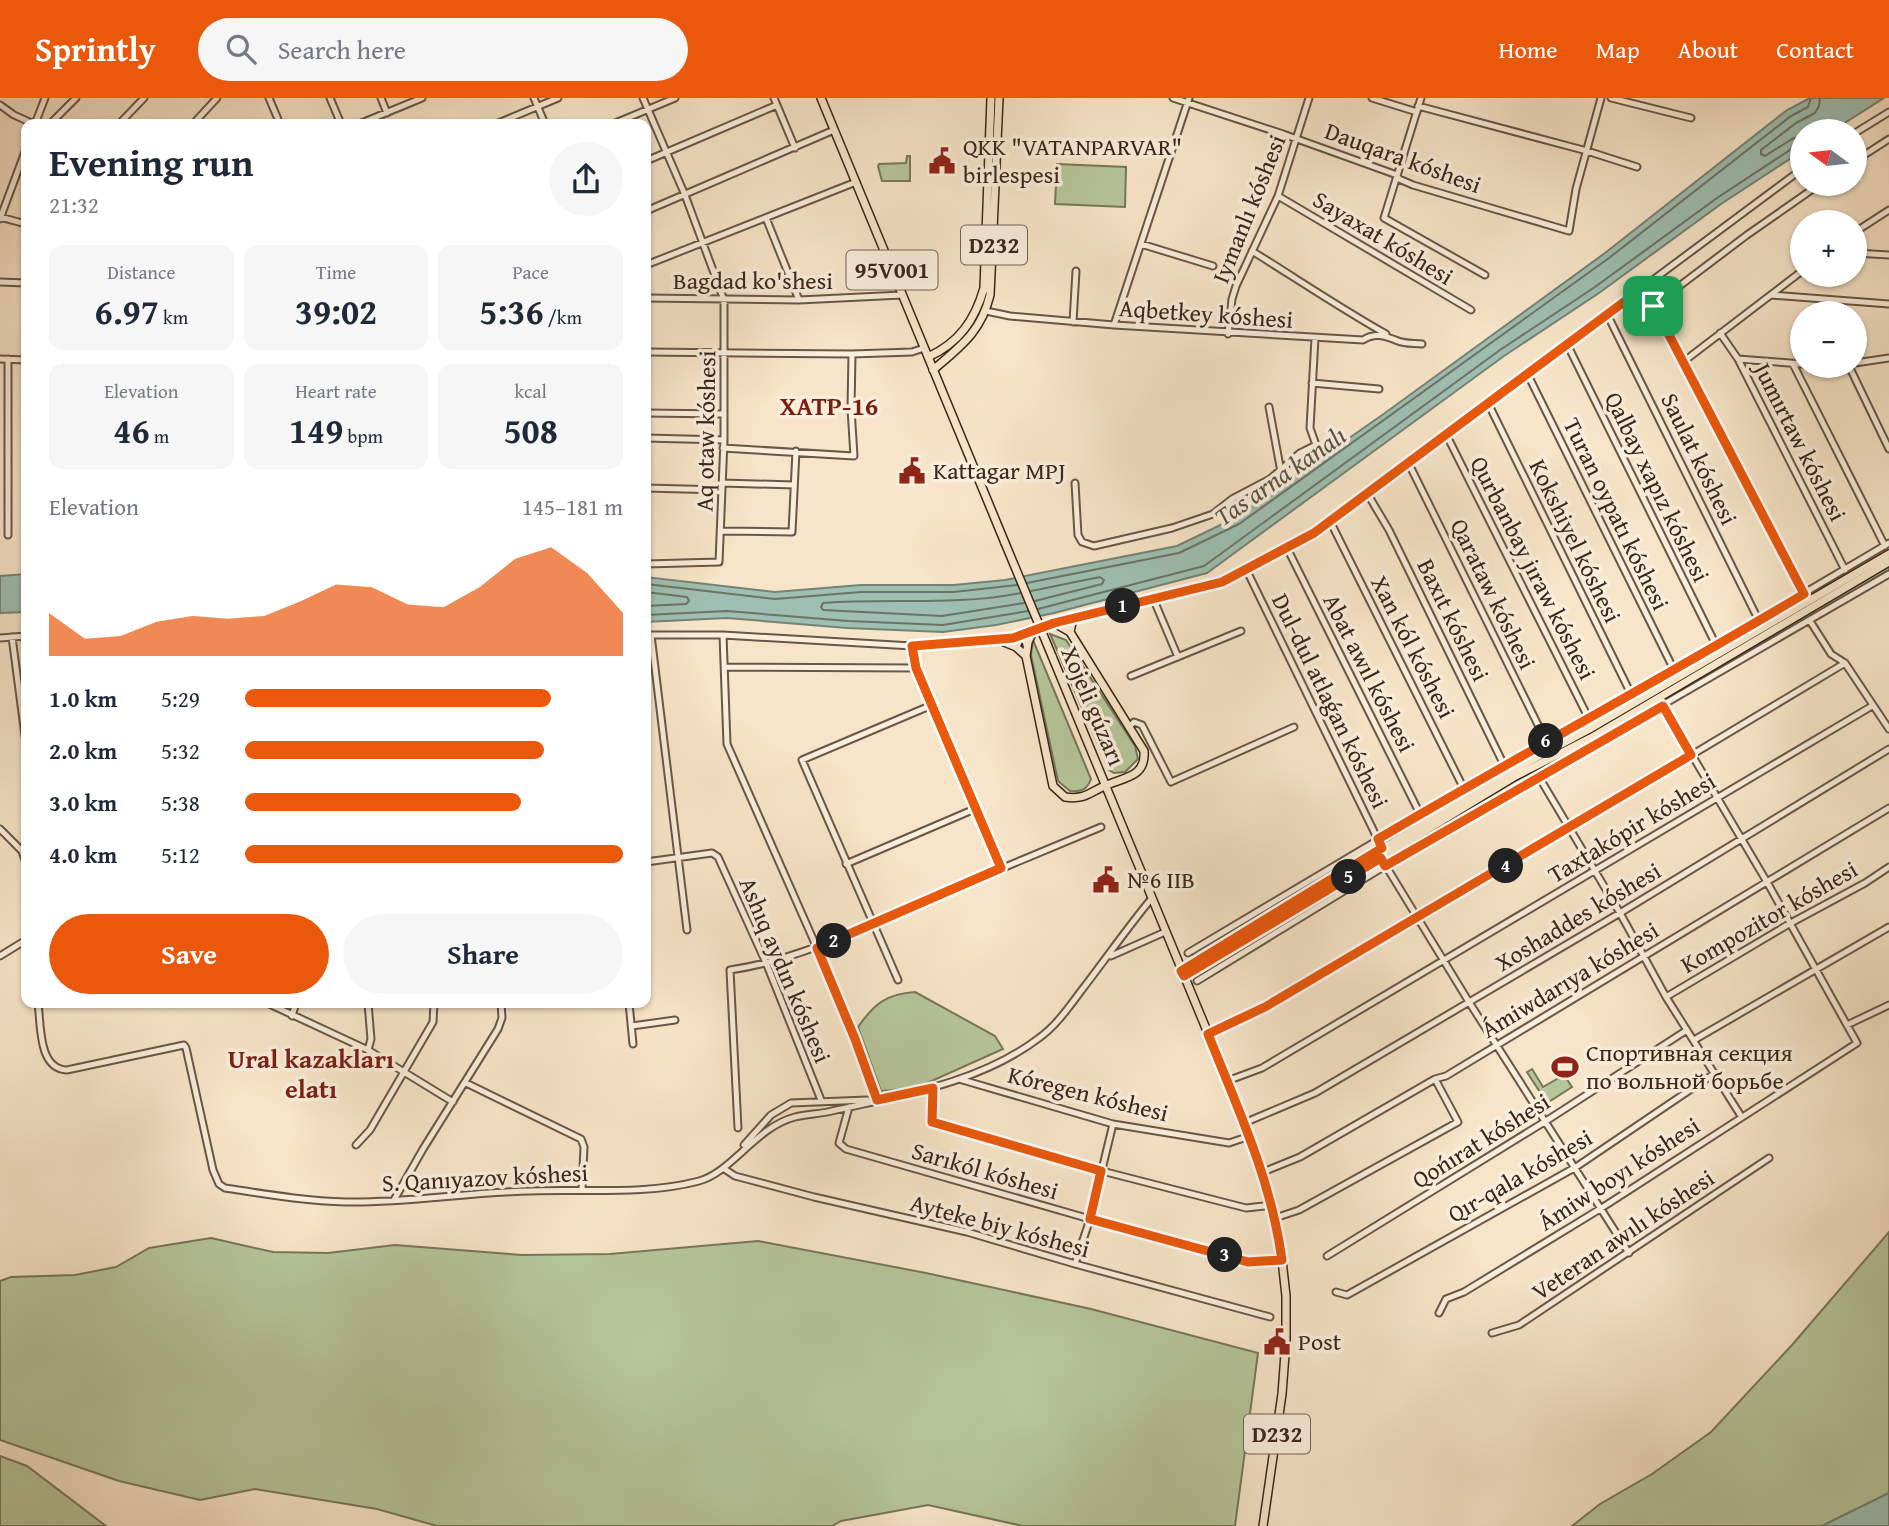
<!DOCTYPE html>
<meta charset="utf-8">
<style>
:root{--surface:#fff;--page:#f6f6f7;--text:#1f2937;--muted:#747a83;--accent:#ea580c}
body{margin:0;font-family:"Gentium Book Plus",serif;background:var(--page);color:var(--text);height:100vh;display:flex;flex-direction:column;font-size:26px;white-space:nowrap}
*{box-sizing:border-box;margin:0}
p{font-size:23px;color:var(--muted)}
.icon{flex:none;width:38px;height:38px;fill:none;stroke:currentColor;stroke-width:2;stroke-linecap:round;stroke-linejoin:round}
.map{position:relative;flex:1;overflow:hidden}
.drawer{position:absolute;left:21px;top:21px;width:630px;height:889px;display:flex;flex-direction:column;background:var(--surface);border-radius:14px;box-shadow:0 2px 5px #0004}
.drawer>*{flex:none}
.needle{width:46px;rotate:285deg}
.controls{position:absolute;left:1790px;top:21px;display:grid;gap:14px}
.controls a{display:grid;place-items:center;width:77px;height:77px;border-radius:50%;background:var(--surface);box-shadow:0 2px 5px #0004;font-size:35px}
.pin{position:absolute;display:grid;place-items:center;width:60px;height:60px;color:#fff;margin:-30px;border-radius:14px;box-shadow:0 4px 10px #0006}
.km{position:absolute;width:35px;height:35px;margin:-18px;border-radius:50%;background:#222;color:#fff;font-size:19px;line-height:35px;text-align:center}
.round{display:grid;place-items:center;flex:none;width:74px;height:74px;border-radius:37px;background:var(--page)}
.overview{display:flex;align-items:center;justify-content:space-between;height:119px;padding:0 28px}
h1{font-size:38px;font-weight:700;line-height:52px}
.stats{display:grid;grid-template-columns:repeat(3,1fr);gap:10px;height:119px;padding:7px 28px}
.stats div{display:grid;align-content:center;border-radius:14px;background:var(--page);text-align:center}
.stats b{font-size:35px;font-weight:700}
.stats small{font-size:19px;font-weight:400}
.stats p{font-size:19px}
.chart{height:196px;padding:14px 28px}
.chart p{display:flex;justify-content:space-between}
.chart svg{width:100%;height:126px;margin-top:7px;fill:var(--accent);opacity:.7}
.action{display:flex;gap:14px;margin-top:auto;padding:14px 28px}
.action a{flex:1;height:80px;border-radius:42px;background:var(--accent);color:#fff;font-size:28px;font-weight:700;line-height:80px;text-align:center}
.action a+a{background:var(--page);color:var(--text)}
ul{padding:0 28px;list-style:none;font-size:23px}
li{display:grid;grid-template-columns:112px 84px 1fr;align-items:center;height:52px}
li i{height:18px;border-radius:9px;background:var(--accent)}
header{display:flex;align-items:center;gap:42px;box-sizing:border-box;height:98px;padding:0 35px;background:var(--accent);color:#fff}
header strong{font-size:33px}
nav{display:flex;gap:38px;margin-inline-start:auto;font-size:24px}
.search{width:490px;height:63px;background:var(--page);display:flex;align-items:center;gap:18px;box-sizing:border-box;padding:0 24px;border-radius:38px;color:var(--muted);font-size:26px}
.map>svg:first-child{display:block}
</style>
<header>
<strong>Sprintly</strong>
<div class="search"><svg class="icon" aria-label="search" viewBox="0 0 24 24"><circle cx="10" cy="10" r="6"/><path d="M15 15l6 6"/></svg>Search here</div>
<nav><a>Home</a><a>Map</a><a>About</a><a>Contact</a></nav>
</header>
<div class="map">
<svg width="1889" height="1428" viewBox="0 0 1889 1428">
<rect width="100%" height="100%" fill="#f7e5c9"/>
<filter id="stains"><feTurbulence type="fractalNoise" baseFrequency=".00286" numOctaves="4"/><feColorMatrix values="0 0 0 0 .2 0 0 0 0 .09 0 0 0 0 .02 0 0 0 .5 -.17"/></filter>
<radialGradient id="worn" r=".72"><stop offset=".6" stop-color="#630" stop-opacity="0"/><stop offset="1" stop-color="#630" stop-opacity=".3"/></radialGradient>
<!-- green -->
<path fill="#b6c69b" stroke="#78765a" stroke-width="2" d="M907,58H910V83H882L878,68L879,66L906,65Z
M1057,66L1126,69L1125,109L1055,106Z
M1889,468V474L1388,763V759L1666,600Z
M1802,500L1804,503C1664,585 1522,662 1383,745L1381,741C1520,659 1662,582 1802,500Z
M1050,536L1066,542L1135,648L1138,661L1125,674L1114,675L1109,672Z
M1033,542L1091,681C1087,692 1081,694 1070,693L1058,683L1031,557Z
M1373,746L1375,749L1195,861L1192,855Z
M1377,766L1381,765L1383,768L1202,878L1199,874Z
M915,894L995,938L1003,951L916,990L881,993L858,929C874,906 886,896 915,894Z
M1532,971L1543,989L1564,977L1572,989L1547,1005L1527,974Z
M1889,1134V1395L1822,1428H1572L1600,1406L1652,1376L1711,1334L1792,1247Z
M211,1140L273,1154L328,1155L395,1147L522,1157L610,1156L758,1143L926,1175L1091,1211L1258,1255L1235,1428H1023L928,1407L841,1423L832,1428H437L377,1411L255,1391L200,1402L119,1383L0,1342V1183L11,1179L75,1177L116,1169L149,1150Z
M0,1358L27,1368L106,1428H0Z"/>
<!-- water -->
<path fill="#9ebfb2" stroke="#768275" stroke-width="2" d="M1810,0H1884L1832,33H1802V53L1721,106L1599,195L1504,258L1207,475L1054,515L996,527L943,534L847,530L727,520L646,524V479L775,494L861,487H954L1005,482L1177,448L1235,420L1385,315L1605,155L1787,12Z
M26,476V514L0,515V478Z
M1889,1395V1428H1822Z"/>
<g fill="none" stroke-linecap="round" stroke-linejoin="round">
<!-- shore -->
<path stroke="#6c7366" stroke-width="2" d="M1802,38L1792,41L1765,58L1761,56V52L1796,25L1815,15L1819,8L1820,0
M1027,485L1179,455L1239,426L1609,160L1791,18L1808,9L1811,0
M646,486L775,501L861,494H954L1017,487
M1031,493L1100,479L1104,482L1102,486L1035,503
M646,494L687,499L689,503L686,506L646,508
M1020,495C956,508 889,500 823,505L821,509L823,512L942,518L1024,505
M1038,511L1204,468L1500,252L1595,189L1717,100L1796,48L1802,47
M646,517L727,513L848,523L943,527L1028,513"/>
<!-- minor casing -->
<g stroke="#685646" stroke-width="9">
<path id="minor" d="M269,0L280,26
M330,0L341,26
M381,0L387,15
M534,0L545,26
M643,0L685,97L724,202V342L719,464L646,466
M774,0L795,50
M1173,0L1283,36L1397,77L1399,81L1413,87L1569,133L1576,91L1601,0
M1372,0L1417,14
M1421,0L1384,120L1485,177
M1611,0L1691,20
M0,7L14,17L34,26
M1418,8L1587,53L1637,69
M35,26L45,0
M50,26L76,0
M119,26L144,0
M193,26L217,0
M359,26L422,0
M496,26L558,0
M613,26L675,0
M1855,35L1889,14
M646,63L777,7
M1855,63L1889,41
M1278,98L1471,212
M646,113L834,32
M0,119L26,126
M766,120L799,202
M0,121L26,51
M1855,134L1889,112
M1141,146L1213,168
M1252,153C1297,181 1340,210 1386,236
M1855,155L1889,157
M646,167L856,84
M0,184L26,185
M1644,189L1805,498
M1771,197L1889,206
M646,200L799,202L902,197
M1653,208L1747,137L1820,86
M986,213L1010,218L1114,227L1363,242C1375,234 1385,238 1398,243C1405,246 1414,245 1422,246
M1607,216L1759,523
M1073,224L1076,173
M1114,227L1189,0
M1720,235L1738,261L1845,472
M1228,236L1232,201L1236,188L1278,98L1309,0
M1567,246L1716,547
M646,254L852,256L912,254L924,250
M0,261L26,262
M1738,261L1802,266
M1683,264L1802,173
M1855,265L1889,260
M1793,266L1885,448
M1849,268L1889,351
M1527,275L1674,572
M1312,285L1379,291
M1488,305L1631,596
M1269,309L1281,374
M646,315L724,316
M1446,336L1588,619
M646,340L724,342
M723,350L854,358L851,311L852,256
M1408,364L1546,643
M722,385L794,387
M1075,385L1078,437L1082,444L1094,448L1172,430L1213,416L1232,401L1270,381L1300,355L1316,347L1310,330L1315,240
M646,390L722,392
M1367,395L1389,432L1504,667
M1330,423L1464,691
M722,433L792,434L796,353
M8,437V261
M1287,450L1420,716
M1246,471L1382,750
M1153,500L1178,559
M1810,523L1831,556L1845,565L1889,631
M646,537H723L912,548L1013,540L1054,525L1222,484L1314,434L1802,71
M651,537L687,832
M723,537L727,646L817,850L855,941L877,1002
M12,539L26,645
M0,540L26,538
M912,548L916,570L1001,770
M726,569L916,570
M1131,578L1241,533
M1129,629L1134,624L1142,627L1171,684L1294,629
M1539,679L1620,815L1666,899L1741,1018
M0,731L22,753L26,765
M1381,760L1469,904L1629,1155
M646,764L712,755L718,759L767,867L821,1002
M846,766L977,710
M1188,855L1504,667L1674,572L1889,445
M0,858L26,842
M1111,858L1165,834
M898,882L802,662L932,607
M1197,883L1403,757L1889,476
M1666,899L1789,826L1865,785L1889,769
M38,905C41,927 38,971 67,972L184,947L186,950L213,1072L219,1086L225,1090C265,1096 305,1103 346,1104C408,1105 469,1094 531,1093C585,1091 647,1097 699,1083C732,1074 756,1029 795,1019C807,1016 820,1016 832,1013C902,997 980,985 1039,940C1056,928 1069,909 1081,893C1105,862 1127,830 1152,800
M267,905L368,952L453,1004
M368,905L371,941L368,952
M629,905L633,946
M292,918L296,905
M1847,927L1889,907
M632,928L675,922
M1208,936L1265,909L1418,821L1845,565
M1694,942L1889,829
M959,981L1113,1026L1229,1045L1250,1038
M1227,983L1262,970L1872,608
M466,985L581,1041L584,1049L582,1091
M933,990L932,1024L1102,1073L1246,1110L1273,1107
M849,1009L839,1045L846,1051L1090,1121L1248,1163L1282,1162
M1244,1025L1315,995L1620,815L1889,651
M738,1030L730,872C797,862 846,836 907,810C972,783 1036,756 1101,729
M356,1047L370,1032L433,924L434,905
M744,1047L771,1017L791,1005L867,1002
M723,1070L735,1078L814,1099L967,1134L1075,1166L1270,1219
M1263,1074L1300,1059L1435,981L1446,978L1889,710
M394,1102L423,1051L498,931L502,920L501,905
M1275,1120L1299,1112L1458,1024L1435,981
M1327,1158L1546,1023L1687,932
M1075,1166L1090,1121L1113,1026
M1336,1194L1347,1197L1576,1069L1715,975
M1439,1215L1446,1201L1464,1194L1600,1111L1857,945L1767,784L1663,608
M1492,1235L1519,1227L1769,1060"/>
</g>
<!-- major casing -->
<g stroke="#39271a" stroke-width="10">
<path id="major" d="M821,0L1005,445
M928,259C959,245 975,222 984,190L991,0
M933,272C961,248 981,234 990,197L999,0
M1033,534L1028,544L1026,558L1053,688L1065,699C1086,702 1089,694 1107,687C1125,679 1146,679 1144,653L1070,534L1054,525
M1070,534L1073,520
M999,542L1016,549L1026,558
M1016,549L1020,539L1026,543L1027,547
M1052,558L1243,1020L1272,1103L1282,1162L1286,1198V1243L1282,1296L1263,1428
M1181,873L1509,674L1588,632L1889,456
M1184,879L1514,679L1594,638L1889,464"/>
</g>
<!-- minor -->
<use href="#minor" stroke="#faeedc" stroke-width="5"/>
<!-- major -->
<use href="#major" stroke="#f7e5c9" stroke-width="7"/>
<!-- major-bridge casing -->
<g stroke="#39271a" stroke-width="10" stroke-linecap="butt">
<path id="major-bridge" d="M1005,445L1052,558"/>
</g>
<!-- major-bridge -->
<use href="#major-bridge" stroke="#f7e5c9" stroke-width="7"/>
</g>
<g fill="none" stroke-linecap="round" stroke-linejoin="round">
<!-- route casing -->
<g stroke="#fff" stroke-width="14">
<path id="route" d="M1644,189L1804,496C1663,580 1519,658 1378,741L1382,750L1181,873L1184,878L1381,760L1385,768L1663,608L1691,657L1265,909L1208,936C1238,1011 1271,1081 1282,1162L1248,1164L1090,1121L1101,1073L932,1024L933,990L877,1002L855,941L817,850L1001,770L916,570L912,548L1013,540L1054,525L1222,484L1314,435Z"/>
</g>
<!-- route -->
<use href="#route" stroke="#ea580c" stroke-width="9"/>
</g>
<!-- icons -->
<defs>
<g id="civic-bare" transform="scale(2.1)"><path d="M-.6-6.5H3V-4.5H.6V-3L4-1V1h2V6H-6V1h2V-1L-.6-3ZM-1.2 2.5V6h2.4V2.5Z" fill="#8f2418" stroke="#faeedc" stroke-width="2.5" paint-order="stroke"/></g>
<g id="stadium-bare" transform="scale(2.1)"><path d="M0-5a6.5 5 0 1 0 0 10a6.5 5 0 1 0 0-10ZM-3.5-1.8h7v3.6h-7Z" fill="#8f2418" stroke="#faeedc" stroke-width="2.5" paint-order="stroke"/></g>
</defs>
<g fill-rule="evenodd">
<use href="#civic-bare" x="942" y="63"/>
<use href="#civic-bare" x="912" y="373"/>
<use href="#civic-bare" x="1106" y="782"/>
<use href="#stadium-bare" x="1565" y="969"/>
<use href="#civic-bare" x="1277" y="1244"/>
</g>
<g text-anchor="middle" stroke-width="7" stroke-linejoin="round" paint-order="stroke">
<!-- shield labels -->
<g fill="#faeedc" stroke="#736354" stroke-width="2">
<rect x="961" y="127.5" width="66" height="39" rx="5"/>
<rect x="846.5" y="152.5" width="91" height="39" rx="5"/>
<rect x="1244" y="1316.5" width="66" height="39" rx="5"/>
</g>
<g font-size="23" font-weight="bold" fill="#39271a">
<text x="994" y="155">D232</text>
<text x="892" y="180">95V001</text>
<text x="1277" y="1344">D232</text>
</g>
<!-- poi labels -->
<g font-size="24" fill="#39271a" stroke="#faeedc" text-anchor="start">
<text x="963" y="57">QKK "VATANPARVAR"<tspan x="963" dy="28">birlespesi</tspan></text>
<text x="933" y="381">Kattagar MPJ</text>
<text x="1127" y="790">№6 IIB</text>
<text x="1586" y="963">Спортивная секция<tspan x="1586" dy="28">по вольной борьбе</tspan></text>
<text x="1298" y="1252">Post</text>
</g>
<!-- street labels -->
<g font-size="24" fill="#39271a" stroke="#faeedc">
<text transform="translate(1403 60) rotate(20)" y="8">Dauqara kóshesi</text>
<text transform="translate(1249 111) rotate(-68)" y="8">Iymanlı kóshesi</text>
<text transform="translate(1383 140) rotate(31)" y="8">Sayaxat kóshesi</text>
<text x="753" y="191">Bagdad ko'shesi</text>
<text transform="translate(1206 216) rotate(4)" y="8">Aqbetkey kóshesi</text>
<text transform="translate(706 333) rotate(-89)" y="8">Aq otaw kóshesi</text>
<text transform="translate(1800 344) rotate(63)" y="8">Jumırtaw kóshesi</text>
<text transform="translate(1699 361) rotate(64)" y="8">Saulat kóshesi</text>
<text transform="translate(1657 389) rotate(64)" y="8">Qalbay xapız kóshesi</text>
<text transform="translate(1616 416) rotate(64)" y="8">Turan oypatı kóshesi</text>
<text transform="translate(1575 443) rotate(64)" y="8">Kokshiyel kóshesi</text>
<text transform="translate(1533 470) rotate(63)" y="8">Qurbanbay jıraw kóshesi</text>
<text transform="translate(1493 496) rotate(64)" y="8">Qarataw kóshesi</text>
<text transform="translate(1453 522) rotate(64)" y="8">Baxıt kóshesi</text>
<text transform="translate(1413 549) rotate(63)" y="8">Xan kól kóshesi</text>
<text transform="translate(1369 575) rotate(63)" y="8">Abat awıl kóshesi</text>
<text transform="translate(1330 603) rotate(64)" y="8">Dul-dul atlaǵan kóshesi</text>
<text transform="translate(1093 608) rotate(67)" y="8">Xojeli gúzarı</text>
<text transform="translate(1632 730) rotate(-31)" y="8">Taxtakópir kóshesi</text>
<text transform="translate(1578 819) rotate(-31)" y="8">Xoshaddes kóshesi</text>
<text transform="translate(1769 819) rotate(-30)" y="8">Kompozitor kóshesi</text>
<text transform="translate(785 872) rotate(67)" y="8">Ashıq aydın kóshesi</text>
<text transform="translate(1570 882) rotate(-31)" y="8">Ámiwdarıya kóshesi</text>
<text transform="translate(1088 996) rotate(14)" y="8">Kóregen kóshesi</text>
<text transform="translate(1481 1043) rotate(-32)" y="8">Qońırat kóshesi</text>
<text transform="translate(985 1073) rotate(16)" y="8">Sarıkól kóshesi</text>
<text transform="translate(1619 1076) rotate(-33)" y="8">Ámiw boyı kóshesi</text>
<text transform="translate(1520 1078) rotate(-30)" y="8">Qır-qala kóshesi</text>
<text transform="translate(485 1080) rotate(-3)" y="8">S. Qanıyazov kóshesi</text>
<text transform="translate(1000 1128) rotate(15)" y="8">Ayteke biy kóshesi</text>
<text transform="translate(1623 1137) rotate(-34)" y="8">Veteran awılı kóshesi</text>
</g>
<!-- neighbourhood labels -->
<g font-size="26" font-weight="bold" fill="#7a1f14" stroke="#faeedc">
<text x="829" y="317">XATP-16</text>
<text x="311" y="970">Ural kazakları<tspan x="311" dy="30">elatı</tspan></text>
</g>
<!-- water labels -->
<g font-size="26" font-style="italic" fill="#575548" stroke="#faeedc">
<text transform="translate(1280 378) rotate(-35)" y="9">Tas arna kanalı</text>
</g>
</g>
<rect width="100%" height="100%" filter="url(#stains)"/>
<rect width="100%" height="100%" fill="url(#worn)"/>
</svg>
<div class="controls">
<a><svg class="needle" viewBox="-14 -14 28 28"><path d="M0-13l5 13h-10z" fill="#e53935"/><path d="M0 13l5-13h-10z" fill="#747a83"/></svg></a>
<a>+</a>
<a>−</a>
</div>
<div class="pin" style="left:1653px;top:208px;background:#1e9e55"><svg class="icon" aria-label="arrive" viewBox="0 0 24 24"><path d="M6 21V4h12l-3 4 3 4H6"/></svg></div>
<b class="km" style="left:1123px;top:508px">1</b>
<b class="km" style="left:834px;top:843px">2</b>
<b class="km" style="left:1225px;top:1157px">3</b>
<b class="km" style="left:1506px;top:768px">4</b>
<b class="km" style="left:1349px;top:779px">5</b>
<b class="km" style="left:1546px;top:643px">6</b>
<section class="drawer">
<div class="overview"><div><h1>Evening run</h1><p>21:32</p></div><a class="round"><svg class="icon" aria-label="share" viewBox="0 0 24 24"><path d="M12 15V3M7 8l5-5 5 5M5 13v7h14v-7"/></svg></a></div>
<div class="stats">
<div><p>Distance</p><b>6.97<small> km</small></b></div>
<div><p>Time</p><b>39:02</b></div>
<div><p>Pace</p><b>5:36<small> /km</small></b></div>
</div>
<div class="stats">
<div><p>Elevation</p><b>46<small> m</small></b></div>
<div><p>Heart rate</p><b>149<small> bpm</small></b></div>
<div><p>kcal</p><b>508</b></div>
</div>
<div class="chart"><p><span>Elevation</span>145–181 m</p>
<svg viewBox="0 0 160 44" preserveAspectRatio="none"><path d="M0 44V29L10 38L20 37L30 32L40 30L50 31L60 30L70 25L80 19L90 20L100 26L110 27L120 20L130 10L140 6L150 15L160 29V44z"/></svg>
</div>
<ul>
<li><b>1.0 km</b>5:29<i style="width:81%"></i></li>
<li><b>2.0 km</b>5:32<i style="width:79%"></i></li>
<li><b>3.0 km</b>5:38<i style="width:73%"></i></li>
<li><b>4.0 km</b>5:12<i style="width:100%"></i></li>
</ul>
<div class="action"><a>Save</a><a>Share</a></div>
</section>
</div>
